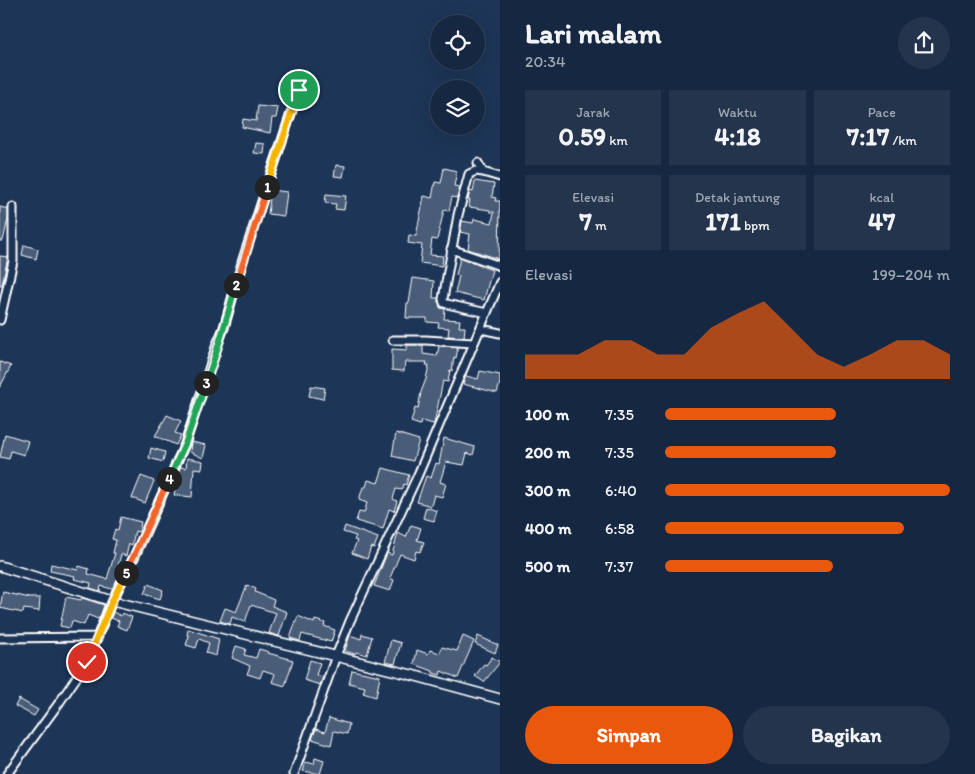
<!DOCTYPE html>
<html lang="id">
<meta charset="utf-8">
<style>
:root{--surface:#162841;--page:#23344c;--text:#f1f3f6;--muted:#9ea6b1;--line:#35445a;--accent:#ea580c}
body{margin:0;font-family:Itim,sans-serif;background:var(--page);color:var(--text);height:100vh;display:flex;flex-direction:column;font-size:19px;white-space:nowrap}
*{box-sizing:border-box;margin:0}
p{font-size:16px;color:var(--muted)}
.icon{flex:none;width:28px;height:28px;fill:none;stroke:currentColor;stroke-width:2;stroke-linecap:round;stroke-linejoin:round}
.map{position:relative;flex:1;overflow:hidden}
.details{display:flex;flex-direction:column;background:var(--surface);width:475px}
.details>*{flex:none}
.buttons{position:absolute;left:430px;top:15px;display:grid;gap:10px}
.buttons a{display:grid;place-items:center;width:55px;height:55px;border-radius:50%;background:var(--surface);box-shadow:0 5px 20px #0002,0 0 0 1px var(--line);font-size:25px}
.pin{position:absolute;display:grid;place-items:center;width:42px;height:42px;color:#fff;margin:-21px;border:2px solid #fff;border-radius:50%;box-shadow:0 1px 5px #0007}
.km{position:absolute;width:25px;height:25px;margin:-12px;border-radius:50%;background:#222;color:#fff;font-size:14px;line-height:25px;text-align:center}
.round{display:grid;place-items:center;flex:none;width:52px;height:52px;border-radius:26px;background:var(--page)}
.head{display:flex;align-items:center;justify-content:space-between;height:85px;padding:0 25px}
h1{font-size:28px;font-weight:800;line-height:38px}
.stats{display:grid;grid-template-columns:repeat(3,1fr);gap:8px;height:85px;padding:5px 25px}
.stats div{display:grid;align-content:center;border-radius:0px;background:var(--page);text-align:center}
.stats b{font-size:25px;font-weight:800}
.stats small{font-size:14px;font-weight:400}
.stats p{font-size:14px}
.chart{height:140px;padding:10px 25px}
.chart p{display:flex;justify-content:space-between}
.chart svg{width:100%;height:90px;margin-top:5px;fill:var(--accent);opacity:.7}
.button{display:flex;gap:10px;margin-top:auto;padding:10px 25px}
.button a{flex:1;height:58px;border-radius:30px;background:var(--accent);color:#fff;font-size:20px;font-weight:800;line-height:58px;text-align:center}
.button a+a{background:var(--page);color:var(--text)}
ul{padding:0 25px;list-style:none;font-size:16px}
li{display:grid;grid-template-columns:80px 60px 1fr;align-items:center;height:38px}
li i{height:12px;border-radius:6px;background:var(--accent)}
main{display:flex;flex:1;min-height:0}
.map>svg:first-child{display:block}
</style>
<main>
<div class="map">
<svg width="500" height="774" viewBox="0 0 500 774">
<rect width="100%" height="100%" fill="#1d3557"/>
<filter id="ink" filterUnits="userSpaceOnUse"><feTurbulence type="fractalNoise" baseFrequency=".02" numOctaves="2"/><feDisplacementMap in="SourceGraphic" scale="10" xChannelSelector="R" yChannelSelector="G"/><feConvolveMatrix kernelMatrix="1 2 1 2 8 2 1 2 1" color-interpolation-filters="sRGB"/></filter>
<g filter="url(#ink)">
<!-- building -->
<path fill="#4a5d79" stroke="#fff" d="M258,106L278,108L276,118H272L270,133L242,127L243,119L256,121Z
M256,143L265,144L264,154L254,153Z
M336,165L345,166L343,177L334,176Z
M444,168L457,171L454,186L460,187L457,198L452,197L449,211L444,210L437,240L432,239L430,255L443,256L442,266L420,263L422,245L408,243L409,235L416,236L424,196L432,198L435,182L441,183Z
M475,181L494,184L492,197L496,198L495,201H500L499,259L468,249L470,234L460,232L462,221L473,223L474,219L492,223L494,212H490V210L469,207L470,200H468L470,191L473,192Z
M271,190L287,192L284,216L268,214Z
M326,194L346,196L344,210L335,209L336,204L325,203Z
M0,207L8,209V219L3,241H0Z
M24,245L38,249L36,259L22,255Z
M0,256L8,257L2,285H0Z
M460,258L492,270L484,300L455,293L459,276L456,275Z
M413,278L434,281L433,298H438L440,308L445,309L444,319L460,320L459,327H465L464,337L448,336L449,328L438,327L439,323L427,322V318H406L407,303H409Z
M407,345H423V354L437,356L439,346L458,347L456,358L454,357L452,371L450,370L448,382L443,381L434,424L421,421L420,425L411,422L415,408L418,409L421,392L426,379L429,365H426L427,362H405L404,371L392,370V349L407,350Z
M0,362L11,366L0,387Z
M480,371L500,375V383L497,393L463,384L466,376L478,379Z
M311,386L325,388L323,399L309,396Z
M167,415L181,421L175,433L181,435L176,445L155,436Z
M396,433L419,440L413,461L392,456Z
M5,434L28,441L24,455L11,451L9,459L0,457Z
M444,438L475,447L473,455L467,453L464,465L446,462L440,482L446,484L442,497L434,495L431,506L417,502L426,476L431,478L436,463L439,464Z
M191,442L206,445L203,458L190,452Z
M151,448L165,452L163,462L149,458Z
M187,458L203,461L202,469L194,468L192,497L174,495L179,470L181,467L186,468Z
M383,468L409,475L406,485L404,484L402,490L396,489L393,499L397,501L394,511L389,509L383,529L356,521L359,512L364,513L367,503L359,500L363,487H366L368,480L378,483Z
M141,476L154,481L145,503L132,498Z
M426,507L437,511L434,521L423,518Z
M121,517L141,522L139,532L135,531L132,545L129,544L126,556L121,554L116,575L119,576L112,589L101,586L100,591L90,588L91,583L74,579L75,576L50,571L51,564L78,570L79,566L89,569L88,574L107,579L115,553H113L116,540L112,539L115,529L118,530Z
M411,525L421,528L417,540L424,542L420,552L416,551L414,559L400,554L390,578L394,580L390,591L374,586L387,553L392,555L398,533L406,537Z
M345,526L378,538L374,548L371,547L367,559L352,553L357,541L354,540L356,536L343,532Z
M148,584L163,590L160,599L144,594Z
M247,585L256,589L255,592L274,600L272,606L287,612L279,636L269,633L276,613L251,605L245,622L232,617L230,624L220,621L225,608L236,612Z
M3,592L30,598H40L39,611L24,609L23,613L0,608Z
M66,597L81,600L82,598L104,605L101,615L98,619L88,615L84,625L72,621L70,628L60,626Z
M113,612L121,616L122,613L132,617L127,630L117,626L119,621L111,618Z
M298,616L314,623L315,620L325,623L324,626L335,630L331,642L302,634L300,641L290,638Z
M188,629L219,639L216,656L206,653L209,643L199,639L196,648L186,645L189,636L187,635Z
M362,634L372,637L367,655L356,652L355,654L345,651L350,635L361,639Z
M463,636L474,641L458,678L441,671L440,675L433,673V671L414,664L417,650L428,654L430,650L440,653L442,647L457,651Z
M478,636L498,645L495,653L475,644Z
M391,640L401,643L395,664L385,662Z
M236,646L246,649L244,655L256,658L259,649L269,652L268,653L293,660L285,686L272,682L275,674L263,670L260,678L247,674L250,666L232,658Z
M492,657L500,662L484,682L475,676L484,664L486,665Z
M310,660L320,663L316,675L323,677L320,685L304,680Z
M352,670L380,676L376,697L363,693L365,687L349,683Z
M19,699L38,710L34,716L15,706Z
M329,718L349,724L347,734L334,731L331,745L312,739L316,729L325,732Z
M315,758L324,761L320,774L303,771L306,762L314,764Z"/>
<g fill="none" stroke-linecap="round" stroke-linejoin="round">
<!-- minor casing -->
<g stroke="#fff" stroke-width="11">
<path id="minor" d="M478,163L483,172L500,177
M483,172L476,171L469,174L458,215L443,299L444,303L447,304L487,313
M451,249L500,266
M0,320L13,261V207
M481,329L500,333
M393,340H426L473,343
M0,638L98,637
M7,774L59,703L87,662L112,601L133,560L185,444L217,344L224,328L243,259L299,89
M294,774L336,656L350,621L417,477L500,282"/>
</g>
<!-- tertiary casing -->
<g stroke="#fff" stroke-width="12">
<path id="tertiary" d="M0,566L112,601L412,675L500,699"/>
</g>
<!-- minor -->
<use href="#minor" stroke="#1d3557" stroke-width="7"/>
<!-- tertiary -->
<use href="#tertiary" stroke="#1d3557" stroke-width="9"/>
</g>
</g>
<g fill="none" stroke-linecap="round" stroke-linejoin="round" filter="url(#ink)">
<!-- split-1 casing -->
<g stroke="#fff" stroke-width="10">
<path id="split-1" d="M267,187L299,90"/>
</g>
<!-- split-2 casing -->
<g stroke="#fff" stroke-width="10">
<path id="split-2" d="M236,285L267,187"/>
</g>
<!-- split-3 casing -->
<g stroke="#fff" stroke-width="10">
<path id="split-3" d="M206,383C217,351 227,318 236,285"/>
</g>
<!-- split-4 casing -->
<g stroke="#fff" stroke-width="10">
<path id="split-4" d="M169,479L185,444L206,383"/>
</g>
<!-- split-5 casing -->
<g stroke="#fff" stroke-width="10">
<path id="split-5" d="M126,573L169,479"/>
</g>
<!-- split-6 casing -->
<g stroke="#fff" stroke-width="10">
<path id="split-6" d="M87,662L112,601L126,573"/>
</g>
<!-- split-1 -->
<use href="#split-1" stroke="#f5b400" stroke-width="6"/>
<!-- split-2 -->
<use href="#split-2" stroke="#f0652b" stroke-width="6"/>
<!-- split-3 -->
<use href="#split-3" stroke="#22a559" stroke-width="6"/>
<!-- split-4 -->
<use href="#split-4" stroke="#22a559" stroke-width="6"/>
<!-- split-5 -->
<use href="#split-5" stroke="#f0652b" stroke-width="6"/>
<!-- split-6 -->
<use href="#split-6" stroke="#f5b400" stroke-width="6"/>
</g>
</svg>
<div class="buttons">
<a><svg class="icon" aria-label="locate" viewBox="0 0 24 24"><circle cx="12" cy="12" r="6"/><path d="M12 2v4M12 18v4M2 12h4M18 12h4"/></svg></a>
<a><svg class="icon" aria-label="layers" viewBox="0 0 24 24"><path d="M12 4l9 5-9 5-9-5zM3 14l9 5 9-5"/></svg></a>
</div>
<div class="pin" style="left:299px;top:90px;background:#1e9e55"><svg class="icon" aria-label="arrive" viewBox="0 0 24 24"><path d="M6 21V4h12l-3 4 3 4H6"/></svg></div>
<div class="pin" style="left:87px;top:662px;background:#d93025"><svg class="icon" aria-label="check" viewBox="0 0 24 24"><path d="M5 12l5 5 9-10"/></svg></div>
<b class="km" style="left:267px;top:187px">1</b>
<b class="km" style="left:236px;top:285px">2</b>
<b class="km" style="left:206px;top:383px">3</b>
<b class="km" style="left:169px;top:479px">4</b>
<b class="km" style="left:126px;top:573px">5</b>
</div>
<section class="details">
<div class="head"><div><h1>Lari malam</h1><p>20:34</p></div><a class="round"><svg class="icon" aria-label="share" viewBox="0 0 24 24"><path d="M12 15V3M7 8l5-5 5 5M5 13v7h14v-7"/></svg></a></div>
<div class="stats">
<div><p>Jarak</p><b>0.59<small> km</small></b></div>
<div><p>Waktu</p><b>4:18</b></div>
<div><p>Pace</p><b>7:17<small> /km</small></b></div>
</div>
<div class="stats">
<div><p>Elevasi</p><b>7<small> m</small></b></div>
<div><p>Detak jantung</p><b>171<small> bpm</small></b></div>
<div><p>kcal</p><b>47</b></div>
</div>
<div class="chart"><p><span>Elevasi</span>199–204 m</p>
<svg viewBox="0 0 160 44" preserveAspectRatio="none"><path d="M0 44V32L10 32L20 32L30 25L40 25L50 32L60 32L70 19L80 12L90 6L100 19L110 32L120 38L130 32L140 25L150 25L160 32V44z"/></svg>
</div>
<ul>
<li><b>100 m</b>7:35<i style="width:60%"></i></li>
<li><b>200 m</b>7:35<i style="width:60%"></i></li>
<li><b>300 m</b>6:40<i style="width:100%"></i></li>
<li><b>400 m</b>6:58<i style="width:84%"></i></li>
<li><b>500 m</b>7:37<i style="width:59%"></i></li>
</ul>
<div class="button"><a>Simpan</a><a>Bagikan</a></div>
</section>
</main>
